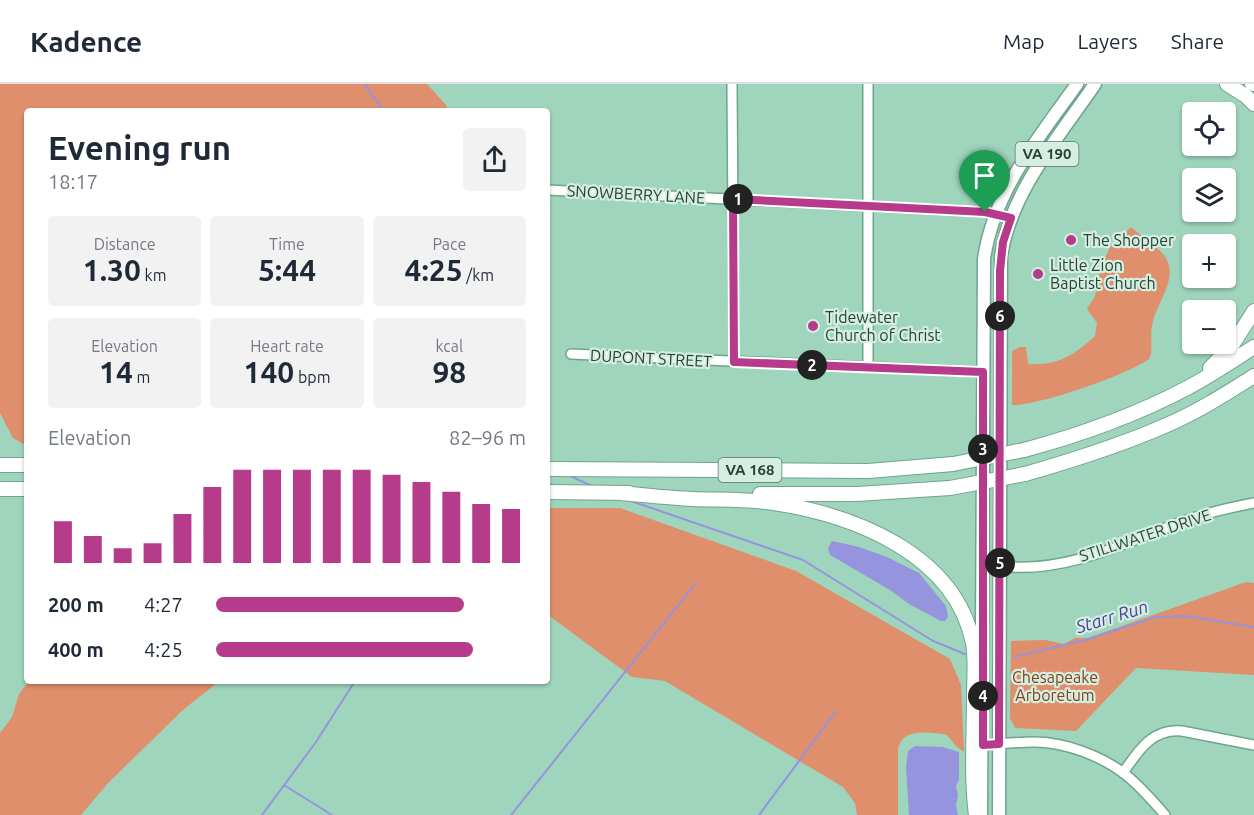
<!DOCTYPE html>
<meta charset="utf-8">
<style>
:root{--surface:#fff;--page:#f2f2f3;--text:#1f2937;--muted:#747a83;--line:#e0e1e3;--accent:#b73b8b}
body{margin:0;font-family:Ubuntu,sans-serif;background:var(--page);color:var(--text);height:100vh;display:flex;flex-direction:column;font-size:22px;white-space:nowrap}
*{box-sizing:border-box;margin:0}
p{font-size:20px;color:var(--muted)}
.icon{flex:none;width:33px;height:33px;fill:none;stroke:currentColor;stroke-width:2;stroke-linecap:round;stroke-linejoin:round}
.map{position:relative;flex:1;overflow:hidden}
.details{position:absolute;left:24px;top:24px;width:526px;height:576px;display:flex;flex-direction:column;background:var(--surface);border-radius:6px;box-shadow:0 2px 4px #0004}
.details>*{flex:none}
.controls{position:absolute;left:1182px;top:18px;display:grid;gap:12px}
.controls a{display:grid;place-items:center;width:54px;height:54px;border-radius:6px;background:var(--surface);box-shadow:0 2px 4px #0004;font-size:30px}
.pin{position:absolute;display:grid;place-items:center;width:51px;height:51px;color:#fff;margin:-62px -26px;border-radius:50% 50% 50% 0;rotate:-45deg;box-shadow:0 0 6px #0007}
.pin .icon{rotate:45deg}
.km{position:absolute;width:30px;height:30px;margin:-15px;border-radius:50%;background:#222;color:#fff;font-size:16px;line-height:30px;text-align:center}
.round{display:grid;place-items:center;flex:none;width:63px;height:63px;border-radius:6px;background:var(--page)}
.summary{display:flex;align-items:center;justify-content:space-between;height:102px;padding:0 24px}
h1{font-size:33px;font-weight:700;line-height:45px}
.figures{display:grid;grid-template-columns:repeat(3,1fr);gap:9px;height:102px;padding:6px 24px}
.figures div{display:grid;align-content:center;border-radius:6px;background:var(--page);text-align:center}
.figures b{font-size:30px;font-weight:700}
.figures small{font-size:16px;font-weight:400}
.figures p{font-size:16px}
.chart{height:168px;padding:12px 24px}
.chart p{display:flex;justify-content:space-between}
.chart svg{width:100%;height:108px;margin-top:6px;stroke:var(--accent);stroke-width:6}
ul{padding:0 24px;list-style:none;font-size:20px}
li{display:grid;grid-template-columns:96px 72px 1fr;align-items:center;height:45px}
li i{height:15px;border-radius:8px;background:var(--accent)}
header{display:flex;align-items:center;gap:36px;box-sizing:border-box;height:84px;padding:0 30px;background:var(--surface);border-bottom:2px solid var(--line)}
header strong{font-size:28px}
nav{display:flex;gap:33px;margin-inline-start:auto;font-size:21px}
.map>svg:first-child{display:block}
</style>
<header>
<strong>Kadence</strong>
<nav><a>Map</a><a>Layers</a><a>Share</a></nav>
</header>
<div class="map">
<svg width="1254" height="731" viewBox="0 0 1254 731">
<rect width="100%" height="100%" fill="#9fd5bc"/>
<!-- green -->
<path fill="#df8f6b" d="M0,0H427L446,21L448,27H27V362L13,354L0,329Z
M1131,143C1142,153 1158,162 1166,174C1178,195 1158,217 1153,237C1150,247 1152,260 1151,270L1149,275C1127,291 1038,322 1012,321V267L1020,263H1026L1028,280C1058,282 1074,271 1095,252L1097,239L1087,225L1095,212L1100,186L1110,163Z
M548,424H620L796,487L950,575L961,601L964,668L956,662L947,651C935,649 912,645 902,656C901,656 898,664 898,665V731H857L855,719L843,703L665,597L632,593L548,531Z
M1246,498L1254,499V591L1136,584L1076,647L1015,644L1010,634V624L1011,557L1045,556L1064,560L1075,554H1088Z
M29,597H218L212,603L184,625L108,699L81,731H0V649L12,633L19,610Z"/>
<!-- water -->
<path fill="#9693df" d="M832,457L859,463L887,473L919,489L946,522L948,533L945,537H941L909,520L890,506L830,471L828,464Z
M915,662L943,663L959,668V696L956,702L958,711L956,721L958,731H909L906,683L908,667Z"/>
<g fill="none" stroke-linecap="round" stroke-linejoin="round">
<!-- stream -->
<path stroke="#9693df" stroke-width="2" d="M364,0L384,27
M570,392L592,402
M628,416L803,476L933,557L965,570
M1014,573L1085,556L1156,533L1186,532L1254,543
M284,701L332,731
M262,731L316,658L355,597
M511,731L696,499
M759,731L836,627"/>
<!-- minor casing -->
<g stroke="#6fa48d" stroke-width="12">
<path id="minor" d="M732,0L734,278
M548,106L985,128L1010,134
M571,270L983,288
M868,282V0
M1000,482C1061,490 1122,461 1178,439C1202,430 1228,424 1254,419
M983,661C1000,660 1017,658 1034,658C1065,658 1102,672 1126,691C1140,702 1153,717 1165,731
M1123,689C1138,667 1152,644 1182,647L1254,661"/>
</g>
<!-- major casing -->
<g stroke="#6fa48d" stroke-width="15">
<path id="major" d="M1251,0L1254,1
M981,731L984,175C994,106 1038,55 1077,0
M999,731L1001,172C1011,107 1059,53 1095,0"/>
</g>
<!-- highway casing -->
<g stroke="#6fa48d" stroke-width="16">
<path id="highway" d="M1227,0L1246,12L1254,20
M1210,284L1231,263L1254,227
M1024,366C1080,351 1136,331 1187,304C1210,292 1232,277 1254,263
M0,381H27
M548,385L868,387L953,380
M1025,390C1074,376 1122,361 1169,340C1199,327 1227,309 1254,292
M0,405H27
M548,408L629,409
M620,409C644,411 668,414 693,415C720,416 747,415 774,419C854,431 955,470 973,559C976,576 974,595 974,613C974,652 971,693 976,731
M760,410H857L950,404"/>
</g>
<!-- minor -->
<use href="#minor" stroke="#fff" stroke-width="9"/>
<!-- major -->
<use href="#major" stroke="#fff" stroke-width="12"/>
<!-- highway -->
<use href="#highway" stroke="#fff" stroke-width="14"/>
<!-- highway-bridge casing -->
<g stroke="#6fa48d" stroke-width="16" stroke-linecap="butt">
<path id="highway-bridge" d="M953,380L1024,366
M950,404L1025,390"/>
</g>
<!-- highway-bridge -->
<use href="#highway-bridge" stroke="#fff" stroke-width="14"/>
</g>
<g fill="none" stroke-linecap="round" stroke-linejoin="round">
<!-- route casing -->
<g stroke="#fff" stroke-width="12">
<path id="route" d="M733,115L985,128L1011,134L1003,158L1000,187L999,660L983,661V288L734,278Z"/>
</g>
<!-- route -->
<use href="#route" stroke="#b73b8b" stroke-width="8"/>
</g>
<!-- markers -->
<g fill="#b73b8b" stroke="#d4efe2" stroke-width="2">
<circle cx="1071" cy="156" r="6"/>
<circle cx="1038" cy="190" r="6"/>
<circle cx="813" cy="242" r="6"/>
</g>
<g text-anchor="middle" stroke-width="4.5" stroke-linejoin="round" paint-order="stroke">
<!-- shield labels -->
<g fill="#d4efe2" stroke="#5d746a" stroke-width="1.5">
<rect x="1015.5" y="58" width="63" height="24" rx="4.5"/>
<rect x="718.5" y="374" width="63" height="24" rx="4.5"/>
</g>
<g font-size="15" font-weight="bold" fill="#2a4036">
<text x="1047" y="75">VA 190</text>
<text x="750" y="391">VA 168</text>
</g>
<!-- street labels -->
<g font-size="16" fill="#2a4036" stroke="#d4efe2">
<text transform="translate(636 110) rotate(3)" y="6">SNOWBERRY LANE</text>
<text transform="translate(651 274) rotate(3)" y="6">DUPONT STREET</text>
<text transform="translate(1145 451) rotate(-18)" y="6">STILLWATER DRIVE</text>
</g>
<!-- poi labels -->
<g font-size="16" fill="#2a4036" stroke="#d4efe2" text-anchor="start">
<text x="1083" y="162">The Shopper</text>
<text x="1050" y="187">Little Zion<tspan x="1050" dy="18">Baptist Church</tspan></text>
<text x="825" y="239">Tidewater<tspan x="825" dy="18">Church of Christ</tspan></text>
</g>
<!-- park labels -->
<g font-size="16" fill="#883e18" stroke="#d4efe2">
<text x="1055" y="599">Chesapeake<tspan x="1055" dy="18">Arboretum</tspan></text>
</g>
<!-- water labels -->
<g font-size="18" font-style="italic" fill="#4a3e98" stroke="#d4efe2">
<text transform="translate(1112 533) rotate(-17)" y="6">Starr Run</text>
</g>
</g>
</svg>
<div class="controls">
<a><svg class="icon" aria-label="locate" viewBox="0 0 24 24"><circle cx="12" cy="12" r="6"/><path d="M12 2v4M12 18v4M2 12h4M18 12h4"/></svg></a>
<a><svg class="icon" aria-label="layers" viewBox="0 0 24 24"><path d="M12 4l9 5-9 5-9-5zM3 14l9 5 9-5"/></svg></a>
<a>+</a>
<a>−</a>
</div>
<div class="pin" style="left:985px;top:128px;background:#1e9e55"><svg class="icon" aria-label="arrive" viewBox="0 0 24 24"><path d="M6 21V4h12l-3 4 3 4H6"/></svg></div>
<b class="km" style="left:738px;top:115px">1</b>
<b class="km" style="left:812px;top:281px">2</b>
<b class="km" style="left:983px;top:365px">3</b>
<b class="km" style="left:983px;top:612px">4</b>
<b class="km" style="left:1000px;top:479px">5</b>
<b class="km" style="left:1000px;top:232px">6</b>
<section class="details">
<div class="summary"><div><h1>Evening run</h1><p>18:17</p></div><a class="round"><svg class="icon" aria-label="share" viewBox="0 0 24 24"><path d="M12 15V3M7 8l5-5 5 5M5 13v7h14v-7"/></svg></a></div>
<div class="figures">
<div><p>Distance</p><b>1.30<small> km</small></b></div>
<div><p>Time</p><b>5:44</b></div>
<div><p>Pace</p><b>4:25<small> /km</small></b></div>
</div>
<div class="figures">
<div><p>Elevation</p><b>14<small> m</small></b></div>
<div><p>Heart rate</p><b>140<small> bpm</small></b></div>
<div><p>kcal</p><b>98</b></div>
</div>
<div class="chart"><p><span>Elevation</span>82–96 m</p>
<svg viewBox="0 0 160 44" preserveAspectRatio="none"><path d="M5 44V27M15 44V33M25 44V38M35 44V36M45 44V24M55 44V13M65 44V6M75 44V6M85 44V6M95 44V6M105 44V6M115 44V8M125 44V11M135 44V15M145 44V20M155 44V22"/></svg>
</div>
<ul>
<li><b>200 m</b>4:27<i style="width:80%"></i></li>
<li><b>400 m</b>4:25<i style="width:83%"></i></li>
</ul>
</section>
</div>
